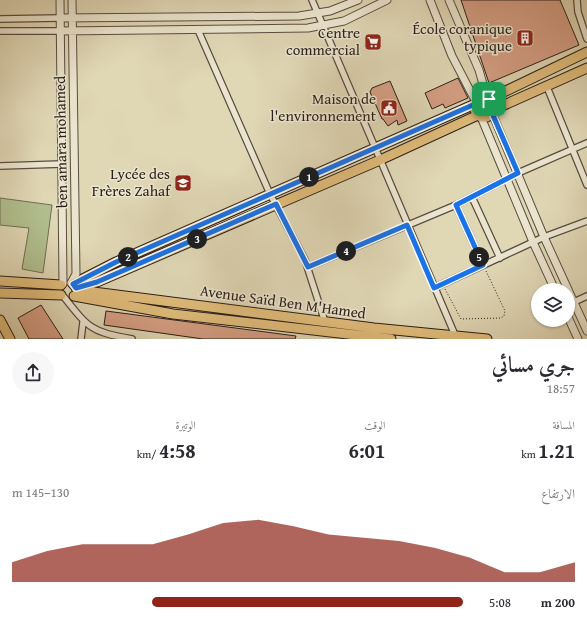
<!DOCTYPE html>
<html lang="ar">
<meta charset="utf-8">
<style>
:root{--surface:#fff;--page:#f7f7f7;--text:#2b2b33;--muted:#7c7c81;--accent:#8f2418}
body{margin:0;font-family:"Gentium Book Plus",Amiri,serif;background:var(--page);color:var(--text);direction:rtl;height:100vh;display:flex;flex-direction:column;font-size:15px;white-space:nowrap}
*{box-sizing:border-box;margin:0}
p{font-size:13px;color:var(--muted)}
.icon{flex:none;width:22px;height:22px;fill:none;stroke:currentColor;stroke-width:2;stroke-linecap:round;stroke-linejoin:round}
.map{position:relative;height:339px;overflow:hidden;direction:ltr}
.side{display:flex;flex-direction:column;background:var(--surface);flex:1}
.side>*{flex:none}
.controls{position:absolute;left:531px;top:283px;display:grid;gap:8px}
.controls a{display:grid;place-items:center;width:44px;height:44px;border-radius:50%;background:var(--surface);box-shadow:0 1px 3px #0004;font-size:20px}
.pin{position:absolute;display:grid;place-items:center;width:34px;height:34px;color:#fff;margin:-17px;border-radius:8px;box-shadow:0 2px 6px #0006}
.km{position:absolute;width:20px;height:20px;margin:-10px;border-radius:50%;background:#222;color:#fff;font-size:11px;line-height:20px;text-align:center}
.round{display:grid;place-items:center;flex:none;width:42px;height:42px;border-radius:21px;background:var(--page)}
.head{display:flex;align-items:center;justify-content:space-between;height:68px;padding:0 12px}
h1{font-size:22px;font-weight:700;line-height:30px}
.figures{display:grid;grid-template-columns:repeat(3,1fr);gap:6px;height:68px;padding:4px 12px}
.figures div{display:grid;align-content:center}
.figures b{font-size:20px;font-weight:700}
.figures small{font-size:11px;font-weight:400}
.figures p{font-size:11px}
.chart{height:112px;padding:8px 12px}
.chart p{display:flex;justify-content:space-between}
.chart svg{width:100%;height:72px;margin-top:4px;fill:var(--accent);opacity:.7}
ul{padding:0 12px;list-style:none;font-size:13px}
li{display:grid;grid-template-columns:64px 48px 1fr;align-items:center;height:30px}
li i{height:10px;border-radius:5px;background:var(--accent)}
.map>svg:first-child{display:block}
</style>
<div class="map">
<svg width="587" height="339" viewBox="0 0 587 339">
<rect width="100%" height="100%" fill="#e0d7b5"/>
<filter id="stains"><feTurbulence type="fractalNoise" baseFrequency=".005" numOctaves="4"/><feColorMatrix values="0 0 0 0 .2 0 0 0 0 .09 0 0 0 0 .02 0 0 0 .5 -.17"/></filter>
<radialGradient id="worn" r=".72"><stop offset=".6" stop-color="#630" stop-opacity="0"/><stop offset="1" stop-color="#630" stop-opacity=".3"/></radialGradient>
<!-- green -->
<path fill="#b1be8e" stroke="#6e6e54" d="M0,198L52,205L43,273L22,269L29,228L0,225Z"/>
<!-- building -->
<path fill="#d59e83" stroke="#2a1f19" d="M461,0H560L579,45L489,83Z
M458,78L468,98L445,108L443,104L432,109L425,93Z
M390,81L407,121L398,125L397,120L388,126L383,119H382L370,92L372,88Z
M41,305L63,339H29L18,318Z
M106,311L296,336L295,339H203L104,325Z"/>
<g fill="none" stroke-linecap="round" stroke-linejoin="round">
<!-- minor casing -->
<g stroke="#584d40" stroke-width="8">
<path id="minor" d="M312,0L455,335
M577,0L578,12L587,39
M0,19L60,18
M198,30L270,194L305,260L325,322
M0,31H60
M547,87L587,185
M0,166L62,164
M472,197L500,258
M456,205L483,265
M308,267L456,205L518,173L587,143
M434,288L544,237L587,221
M64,297C89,329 92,332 132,339
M574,302L587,296
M81,339L83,322"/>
</g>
<!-- tertiary casing -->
<g stroke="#584d40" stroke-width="9">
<path id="tertiary" d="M60,0L63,284
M430,0L452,56L476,102
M449,0L479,70L487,98
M60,18L299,16L330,11L358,0
M60,31L308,28L344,21L387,0
M492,113L544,237L587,331
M481,117L533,242L555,290
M71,283L76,274L72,0
M568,317L578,339"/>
</g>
<!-- primary casing -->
<g stroke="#2a1f19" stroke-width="11">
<path id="primary" d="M489,99L587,52
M493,110L587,68
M0,281L61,285
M73,284L116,262L475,104L481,99H489L492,103L493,110L487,117H481L475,110V104
M76,288L97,282L380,160L478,115
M78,290L374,328L487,339
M0,293L61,295
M74,296L173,314L391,339
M0,320L10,339"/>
</g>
<!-- path -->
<path stroke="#2a1f19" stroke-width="1" stroke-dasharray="1 2" stroke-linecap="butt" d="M445,289L461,319L501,318L504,316L505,311L486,271"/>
<!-- minor -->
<use href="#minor" stroke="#ebe5cf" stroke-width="5.5"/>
<!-- tertiary -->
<use href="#tertiary" stroke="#ebe5cf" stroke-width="7"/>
<!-- primary -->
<use href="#primary" stroke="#e0bc7a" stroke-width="9"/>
</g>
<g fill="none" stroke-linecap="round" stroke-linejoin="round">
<!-- route casing -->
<g stroke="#fff" stroke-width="8">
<path id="route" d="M487,98L492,103V113L518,173L456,205L483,265L434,288L407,225L308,267L276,204L97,282L76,288L73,284L116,262L475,104L479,100Z"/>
</g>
<!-- route -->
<use href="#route" stroke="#1a73e8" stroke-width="5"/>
</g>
<!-- icons -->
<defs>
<g id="building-square" transform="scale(0.9)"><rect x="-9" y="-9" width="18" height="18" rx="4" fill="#8f2418" stroke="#ebe5cf"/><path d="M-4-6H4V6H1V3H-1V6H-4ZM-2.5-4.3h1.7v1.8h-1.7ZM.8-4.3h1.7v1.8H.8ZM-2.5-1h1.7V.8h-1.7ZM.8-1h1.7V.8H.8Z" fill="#fff"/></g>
<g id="supermarket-square" transform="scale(0.9)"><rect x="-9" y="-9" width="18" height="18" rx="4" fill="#8f2418" stroke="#ebe5cf"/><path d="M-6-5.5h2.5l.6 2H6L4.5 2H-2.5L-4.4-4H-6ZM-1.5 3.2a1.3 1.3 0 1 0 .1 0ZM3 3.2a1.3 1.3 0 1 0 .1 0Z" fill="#fff"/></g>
<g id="civic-square" transform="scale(0.9)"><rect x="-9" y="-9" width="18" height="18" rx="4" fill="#8f2418" stroke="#ebe5cf"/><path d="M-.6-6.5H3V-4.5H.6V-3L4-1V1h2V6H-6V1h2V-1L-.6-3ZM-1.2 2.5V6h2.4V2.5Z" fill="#fff"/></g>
<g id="school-square" transform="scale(0.9)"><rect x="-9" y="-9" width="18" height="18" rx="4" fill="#8f2418" stroke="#ebe5cf"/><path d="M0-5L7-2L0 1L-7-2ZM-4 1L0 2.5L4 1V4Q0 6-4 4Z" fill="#fff"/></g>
</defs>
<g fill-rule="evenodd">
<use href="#building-square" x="525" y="38"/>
<use href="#supermarket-square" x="373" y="42"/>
<use href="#civic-square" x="389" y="108"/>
<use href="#school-square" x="183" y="183"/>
</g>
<g text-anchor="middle" stroke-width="3" stroke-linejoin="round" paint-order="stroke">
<!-- poi labels -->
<g font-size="15" fill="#2a1f19" stroke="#ebe5cf" text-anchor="end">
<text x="512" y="34">École coranique<tspan x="512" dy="17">typique</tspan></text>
<text x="360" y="38">Centre<tspan x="360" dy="17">commercial</tspan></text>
<text x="376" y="104">Maison de<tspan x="376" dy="17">l'environnement</tspan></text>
<text x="170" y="179">Lycée des<tspan x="170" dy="17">Frères Zahaf</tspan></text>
</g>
<!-- street labels -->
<g font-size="15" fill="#2a1f19" stroke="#ebe5cf">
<text transform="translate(61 142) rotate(-91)" y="5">ben amara mohamed</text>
<text transform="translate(283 302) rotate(8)" y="5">Avenue Saïd Ben M'Hamed</text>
</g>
</g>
<rect width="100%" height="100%" filter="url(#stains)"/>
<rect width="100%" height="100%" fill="url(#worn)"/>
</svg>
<div class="controls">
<a><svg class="icon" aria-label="layers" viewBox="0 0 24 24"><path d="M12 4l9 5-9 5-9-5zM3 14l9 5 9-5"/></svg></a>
</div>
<div class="pin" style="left:489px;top:99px;background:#1e9e55"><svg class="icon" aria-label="arrive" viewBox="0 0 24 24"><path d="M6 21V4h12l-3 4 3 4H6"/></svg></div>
<b class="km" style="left:309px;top:177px">1</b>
<b class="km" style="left:128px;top:257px">2</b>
<b class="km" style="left:197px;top:239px">3</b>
<b class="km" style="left:346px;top:251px">4</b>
<b class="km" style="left:479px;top:257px">5</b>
</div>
<section class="side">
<div class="head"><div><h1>جري مسائي</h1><p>18:57</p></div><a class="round"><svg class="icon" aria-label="share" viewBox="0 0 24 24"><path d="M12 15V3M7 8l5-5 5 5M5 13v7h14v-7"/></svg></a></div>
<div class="figures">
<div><p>المسافة</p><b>1.21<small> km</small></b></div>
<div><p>الوقت</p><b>6:01</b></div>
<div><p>الوتيرة</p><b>4:58<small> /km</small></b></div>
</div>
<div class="chart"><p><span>الارتفاع</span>130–145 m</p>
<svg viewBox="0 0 160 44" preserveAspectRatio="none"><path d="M0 44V32L10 25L20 21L30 21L40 21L50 15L60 8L70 6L80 10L90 15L100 17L110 19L120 23L130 29L140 38L150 38L160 32V44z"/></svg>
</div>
<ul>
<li><b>200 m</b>5:08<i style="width:69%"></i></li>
</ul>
</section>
